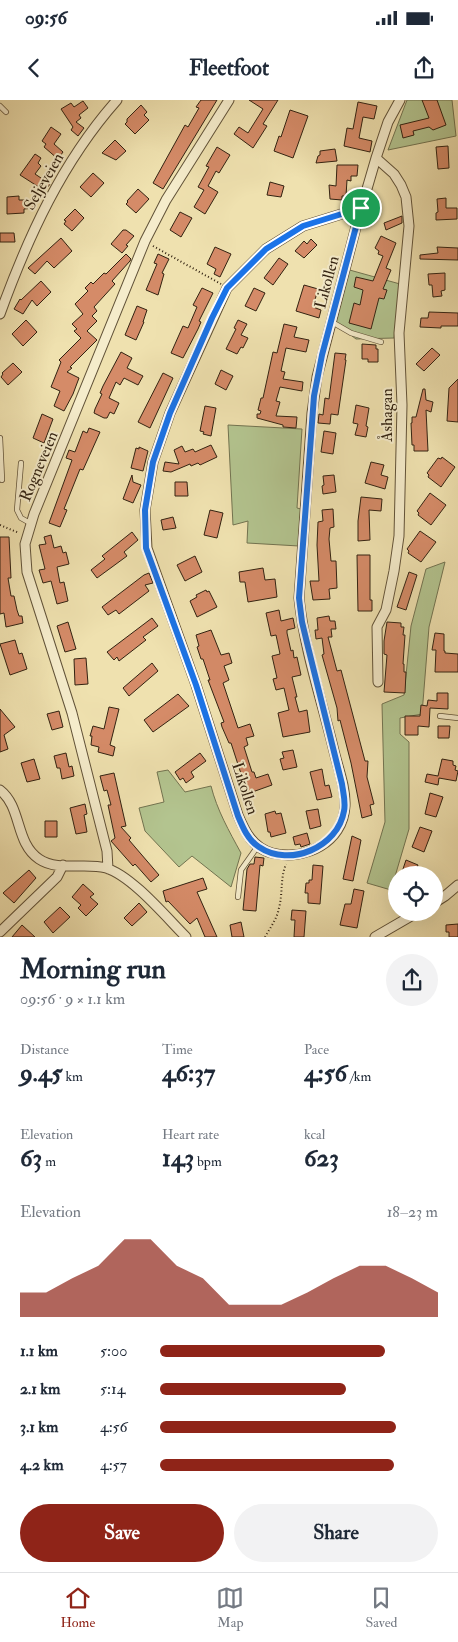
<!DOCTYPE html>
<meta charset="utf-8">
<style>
:root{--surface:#fff;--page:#f2f2f3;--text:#1f2937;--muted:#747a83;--line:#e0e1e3;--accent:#8f2418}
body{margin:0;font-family:"IM FELL Double Pica",serif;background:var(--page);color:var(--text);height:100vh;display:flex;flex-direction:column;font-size:19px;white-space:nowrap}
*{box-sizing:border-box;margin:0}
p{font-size:16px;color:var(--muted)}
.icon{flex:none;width:28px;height:28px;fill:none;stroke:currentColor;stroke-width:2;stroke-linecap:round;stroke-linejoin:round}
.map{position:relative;height:837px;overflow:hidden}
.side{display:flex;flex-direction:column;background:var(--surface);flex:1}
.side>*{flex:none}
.buttons{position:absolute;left:388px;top:766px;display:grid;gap:10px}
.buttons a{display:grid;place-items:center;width:55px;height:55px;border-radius:50%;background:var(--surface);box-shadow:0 5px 20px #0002;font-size:25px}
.pin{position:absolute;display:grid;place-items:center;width:42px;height:42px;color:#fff;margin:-21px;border:2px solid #fff;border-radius:50%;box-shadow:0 1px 5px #0007}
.round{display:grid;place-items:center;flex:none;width:52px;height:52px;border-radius:26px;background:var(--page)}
.head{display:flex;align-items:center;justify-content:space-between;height:85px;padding:0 20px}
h1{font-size:28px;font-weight:800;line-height:38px}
.metrics{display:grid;grid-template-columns:repeat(3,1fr);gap:8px;height:85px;padding:5px 20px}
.metrics div{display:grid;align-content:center}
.metrics b{font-size:25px;font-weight:800}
.metrics small{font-size:14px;font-weight:400}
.metrics p{font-size:14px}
.chart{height:140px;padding:10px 20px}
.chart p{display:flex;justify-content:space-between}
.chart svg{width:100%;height:90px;margin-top:5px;fill:var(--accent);opacity:.7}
.button{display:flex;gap:10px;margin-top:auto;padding:10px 20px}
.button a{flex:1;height:58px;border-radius:30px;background:var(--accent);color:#fff;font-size:20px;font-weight:800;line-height:58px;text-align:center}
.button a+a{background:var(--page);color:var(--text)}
ul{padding:0 20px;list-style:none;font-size:16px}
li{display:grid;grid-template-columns:80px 60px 1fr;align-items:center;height:38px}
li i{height:12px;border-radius:6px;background:var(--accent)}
.status{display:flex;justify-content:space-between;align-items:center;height:35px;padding:0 25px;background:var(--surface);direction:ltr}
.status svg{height:14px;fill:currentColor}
header{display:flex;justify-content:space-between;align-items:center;height:65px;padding:0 20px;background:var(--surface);font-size:22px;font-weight:800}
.tabs{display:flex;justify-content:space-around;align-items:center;height:70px;border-top:1px solid var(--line);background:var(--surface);font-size:14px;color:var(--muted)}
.tabs a{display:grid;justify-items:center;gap:2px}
.tabs .active{color:var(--accent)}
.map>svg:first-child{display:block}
</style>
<div class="status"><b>09:56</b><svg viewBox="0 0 49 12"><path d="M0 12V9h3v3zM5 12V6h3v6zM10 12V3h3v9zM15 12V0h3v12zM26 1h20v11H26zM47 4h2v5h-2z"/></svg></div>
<header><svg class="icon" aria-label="back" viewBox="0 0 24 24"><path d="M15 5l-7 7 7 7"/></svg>Fleetfoot<svg class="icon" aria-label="share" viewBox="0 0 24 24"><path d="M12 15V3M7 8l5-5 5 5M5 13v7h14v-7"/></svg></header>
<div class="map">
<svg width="458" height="837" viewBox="0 0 458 837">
<rect width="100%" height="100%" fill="#efe1af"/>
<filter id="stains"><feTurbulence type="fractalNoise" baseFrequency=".004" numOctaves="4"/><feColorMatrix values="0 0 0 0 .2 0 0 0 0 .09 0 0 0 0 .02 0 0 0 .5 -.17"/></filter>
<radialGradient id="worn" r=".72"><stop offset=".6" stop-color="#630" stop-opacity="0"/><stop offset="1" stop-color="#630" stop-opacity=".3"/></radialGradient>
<!-- green -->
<path fill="#b3c48f" stroke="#727350" d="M407,0H452L456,36L388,50Z
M346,169L400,184L394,238L356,239L331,220Z
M228,325L302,329L297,408L301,409L299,446L247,443L248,421L233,425Z
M445,462L429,527L422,614L400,618V634L409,642V729L391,790L367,783L385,722L382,604L404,595L411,526L426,469Z
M168,670L185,692L211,686C217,710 229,731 241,753L231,787L192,756L179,767L145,731L139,708L164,702L157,672Z"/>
<!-- building -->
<path fill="#d58b68" stroke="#322211" d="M201,0H217L163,89L153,83L185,25L188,27L199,8L196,7Z
M249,0H278L263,24L267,26L253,48L234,34L239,27L248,33L263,9Z
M422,0H437L446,25L433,30L429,27L413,31L414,35L403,38L400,25L429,18Z
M83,1L88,8L79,15L81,18L76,22L84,28L78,36L71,30L73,27L61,9L71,3L74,7Z
M358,2L377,6L374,19L363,17L359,38L372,41L370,52L344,46L347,28L353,29Z
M141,5L147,12L144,15L149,20L135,34L125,24L127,22V19Z
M290,10L308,16L293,58L274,51L279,36L281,37Z
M51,27L61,34L54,44L63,52L58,59L44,47L46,44L42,41Z
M115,40L126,51L116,60L102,53Z
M448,46L449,68L438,69L436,47Z
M217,47L230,55L219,73L216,71L208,86L218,92L205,114L194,107L204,90L198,87L209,67L206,66Z
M335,49L337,61L316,63L318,56L320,55V51Z
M35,54L41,58L38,63L41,66L35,74L50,84L45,91L20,75Z
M337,65H358L357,76H351V81L347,80L346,96H342V100L330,99L329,85L336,86Z
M93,73L104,83L91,97L80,87Z
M270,82L284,86L281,97L267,95Z
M138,89L149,99L136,113L126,104L128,102L127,101Z
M19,96V100H34L35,108L24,109V113L7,114V97Z
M446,98V108H457V119L436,120V113L438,112L437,99Z
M75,109L84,118L72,131L64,124L66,121L64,120Z
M180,112L192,118L181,137L170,130Z
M402,116V123L386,130L384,123Z
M123,130H126L134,136L126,145L128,146L122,153L111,144Z
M0,133H14L15,142H0Z
M381,136L396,143L386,168L391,170L383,189L387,190L384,199L379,198L371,229L349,223L354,203L360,205L363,190L354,187L356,177L373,181L383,156L378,154L379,151L375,148Z
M61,138L72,151L54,168L47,161L35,174L28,168Z
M311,139L317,145L304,158L295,151L304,141L307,144Z
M215,147L231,154L220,177L214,174L216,169L207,164Z
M437,147L458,148V160L420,159V155L438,153Z
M126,154L131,159L130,161L112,181L115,184L94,207L97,211L92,216L97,221L87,231L97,240L70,267L72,268L67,272L79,278L73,294L64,311L54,306L60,291L51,287L61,262L59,260L81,238L74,231L77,229L72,224L83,214L75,204L88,191L85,188L91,182L93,184L104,173L106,174Z
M158,154L169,159L162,173L164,174L158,195L146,190L157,164L154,163Z
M279,158L288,164L273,185L264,178Z
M445,173V190L441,191L442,196L433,197L432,185H429L428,174Z
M41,181L51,192L37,206L32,200L23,214L14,209L20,199L21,200Z
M304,185L318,189L313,207L321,210L319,218L296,211Z
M202,188L213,193L199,221L201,222L198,229L183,258L171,253L183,226L188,228L197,207L193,205Z
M254,188L265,193L256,211L245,206Z
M137,206L147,210L143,222H144L136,240L125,235Z
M429,212L458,213V226H441V228L420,227L421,218H428Z
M26,220L37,232L23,246L12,234Z
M238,220L247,224L241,235L248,238L243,248L241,247L237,254L226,249L236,229L234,228Z
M284,224L297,227L294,237L309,240L306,252L286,248L281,271L285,272L283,279L303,282L302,291L280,287L276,301L280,302L276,316L297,317L296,328L283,327V325L257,318V314H260L261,311L258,310L261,298H263L273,252L277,253Z
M362,244L376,245V249H378V262H368V259H362Z
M432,248L440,255L424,271L416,264Z
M121,252L132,258L127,268L143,276L138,285L124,278L120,285L116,282L109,298L119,303L114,314L110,312L107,318H104L94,313L95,309L102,294L100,293L103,286Z
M335,253L346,254L345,260H346L338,315L331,314L330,324L318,323L319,314L323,315L325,298L329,299Z
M13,263L22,272L8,285L1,277L3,274L2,273Z
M221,270L233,276L226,290L215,284Z
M163,273L173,278L150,328L138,322Z
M458,279V322L447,321L449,288Z
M423,289H425L426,300L433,302L431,312L426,310L428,351H414V345H412L411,323H412V317H416Z
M356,305L369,308L366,326L368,327L366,337L355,335L358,324L353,323Z
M205,306L216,308L211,336L203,334L204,332L200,331Z
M42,314L53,319L44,343L33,338Z
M89,328L100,332L83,370L80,369L64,409L67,410L60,427L49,423L72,360L66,358L69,350L75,352L83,331L87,333Z
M324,331L336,333L333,354L321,352Z
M211,345L217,357L200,365L198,363L191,366L190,364L171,372L163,371L165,362L179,364L174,350L182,346L185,352L193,349L195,352Z
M139,347L148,351L143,371L131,368L136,348L139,349Z
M442,357L455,367L441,387L428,377L429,375L427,373L438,358L441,359Z
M371,362L384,365L381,375L388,377L385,389L365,383Z
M132,375L133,382L141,385L133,403L123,399Z
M334,375L336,392L323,394L322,386L324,385L323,376Z
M175,382H187L188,396H175Z
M430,393L446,405L431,425L418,415L419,413L417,411Z
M361,397L382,399L381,411L369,410L370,440L358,441V421Z
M333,409L334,427L330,428L329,439L331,461H336L337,488L329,489L330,499L313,500L310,481H319L317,445L318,422L323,421L322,410Z
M210,410L223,413L217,438L204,435Z
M173,417L176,428L163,430L161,420Z
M420,431L436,442L421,462L408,453L409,451L407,449Z
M132,432L138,440L124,452L127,456L97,478L91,470L105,459L102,456Z
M51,435L54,448L61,446L63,453L66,452L69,464L57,467L60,483L64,482L68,501L57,504L51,481L43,483L39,470L45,469L39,445L46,444L44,437Z
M0,437H9L11,478H8L11,496H14L17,510L19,516H22L23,523L6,527L4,513L0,514Z
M357,455H370V500H372V511H358Z
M195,456L202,472L185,481L177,465Z
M263,468L265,480L275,479L277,497L248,502L245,482H240L239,472Z
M409,472L417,475L406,510L397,507Z
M149,473L153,483L145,485L149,491L119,514L116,510L108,515L102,507L144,475Z
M206,490L207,492L209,491L217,507L197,517L190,501L197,497L196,495Z
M279,510L281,521L293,518L295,528L287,530V533L291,551L293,550L294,558L297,557L301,575L292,577L297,597H295L299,612L307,610L310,632L283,637L278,613L289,610L284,588L276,590L273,579L277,578L272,556L280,554L276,535L271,536L266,513Z
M329,516L330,521H335L336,529H331L332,537H328L337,571L341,570L365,661H368L367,677L374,704L370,705L372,715L362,718L351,663L340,620L338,621L337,608L322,555L324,554L322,538L316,539L315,530H318L317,518Z
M152,518L158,526L143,537L146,540L119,561L117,557L114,560L107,552Z
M68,522L76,549L65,552L57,526Z
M387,522L401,523V527H404L403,535H405L403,564H404V572H406L405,593L384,592L387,555L384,554V541Z
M211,530L221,555L229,553L232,563L224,566L229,580L223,583L238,628L250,624L254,636L246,638L248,645L244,647L252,672H254L256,678L268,674L272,685L244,695L241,687L245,686L231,643H229L222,627L221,623L224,622L208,580H210L203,559H201L197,547L199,546L196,535Z
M435,533L444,534V551H445V553L458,554V572H435L436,550H432Z
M15,540L19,554L22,553L27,569L10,575L0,544Z
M86,558L88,584L75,585L74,559Z
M152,563L158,571L129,596L123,588Z
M437,593H448V609L430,608L429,627L418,626V635H405V616H420L421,605L427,606L428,600L437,601Z
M178,594L189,606L153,632L144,620Z
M109,607L119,609L110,645L115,647L113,656L98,652L99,647L91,645L92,636H90L93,626L104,629Z
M0,609L15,627L4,635L8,649L0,652Z
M59,611L63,627L52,630L47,614Z
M438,626H450L449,638H438Z
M293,650L297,667L283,670L280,659L284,658L282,652Z
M66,653L69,667L72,666L74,676L62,679L60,668H57L54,656Z
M200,653L206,661L191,672L194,677L186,683L183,678L180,680L175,672Z
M34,659L40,679L27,682L21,663Z
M442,659L453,661V665L456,666L455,670L458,671L456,681L439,678L438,685L425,682L427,674L438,676Z
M322,669L325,686L329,685L332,697L317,700L310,672Z
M114,673L126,726L121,727L131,738L129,740L159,775L151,782L135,764L133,766L111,741L115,738L108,705H111L107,690L104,691L100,676Z
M430,693L443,697L436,717L425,714Z
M85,704L87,714L84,715L87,732L76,734L70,708Z
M318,709L321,726L310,729L306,711Z
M275,711L276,714L281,713L286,733L271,737L270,732H268L265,714Z
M45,721H57V737H45Z
M420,727L432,731L424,752L412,747Z
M307,733L310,744L301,747L300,744L295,745L293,737Z
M352,736L361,740L353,781L343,779Z
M255,757L264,758L263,766L260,765L256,811L243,810L247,769L250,764H254Z
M406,760L418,765L414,775H401Z
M313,765L323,766L320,804L308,803V793H305L306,783H309V780H312Z
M29,770L36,778L14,803L3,793Z
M203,778L207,789L197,792L217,837H205L197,818L190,824L168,801L166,802L163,791Z
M83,784L94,794L90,797L98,804L86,816L78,808L81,805L72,797Z
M354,789L364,791L357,828L340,825L345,804H351Z
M139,803L147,812L132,826L124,818Z
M60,807L70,817L53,833L44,822Z
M292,810L306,811L304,837H294L295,820H291Z
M241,822L244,837H232L230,825Z
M458,824V837H449V832H446V825Z
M22,825L35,837H12Z"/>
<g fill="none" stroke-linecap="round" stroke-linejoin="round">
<!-- service casing -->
<g stroke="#615238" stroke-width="6">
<path id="service" d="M0,6L6,12
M332,222L351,233L381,242
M0,338L2,380
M21,363L17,410L21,418L30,423
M440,616L458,618
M238,797L241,770L258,746"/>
</g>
<!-- minor casing -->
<g stroke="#615238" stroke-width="11">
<path id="minor" d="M376,58L394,74L401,85L406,97L409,126L399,233L402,305L399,436L394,471L386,510L377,527L378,582
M361,108L303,126L266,149L227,188L170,313L153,362L145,410L147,448L196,585L238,715C245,732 253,748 272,753C305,761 343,743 345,706C346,687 337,665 333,647C321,598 304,548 299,498L312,313L317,277L357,123L376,58L388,22L400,0
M0,214C28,137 62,62 117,0
M0,690C22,707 15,743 39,759C58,772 85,762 106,768C132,776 166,817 186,837
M108,769L107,751L72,613L27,472L25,444L34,414L145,141L166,100L229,0
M434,803L445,796L458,785
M0,832L57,777L63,765
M375,837L418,812"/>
</g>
<!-- path -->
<path stroke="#322211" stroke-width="2" stroke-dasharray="1 2.5" stroke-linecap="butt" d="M153,146L221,184
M0,425L19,433
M265,837C270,828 277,819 279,808C283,793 280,779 286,764"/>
<!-- service -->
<use href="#service" stroke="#f5eccb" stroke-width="4.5"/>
<!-- minor -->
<use href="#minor" stroke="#f5eccb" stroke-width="9"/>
</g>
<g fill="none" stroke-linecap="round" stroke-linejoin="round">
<!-- route casing -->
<g stroke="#fff" stroke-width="10">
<path id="route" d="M361,108L322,255L314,296L299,498L302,522L308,547L342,684C343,692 346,702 344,711C338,747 290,768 259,747C248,740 243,728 238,716L196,585L146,448L145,410L153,362L170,313L212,218L227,188L266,149L303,126Z"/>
</g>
<!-- route -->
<use href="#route" stroke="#1a73e8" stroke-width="6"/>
</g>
<g text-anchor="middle" stroke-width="4" stroke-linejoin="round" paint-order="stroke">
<!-- street labels -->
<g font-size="16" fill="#322211" stroke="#f5eccb">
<text transform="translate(43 81) rotate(-60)" y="6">Seljeveien</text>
<text transform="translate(326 182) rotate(-75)" y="6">Likollen</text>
<text transform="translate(386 315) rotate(-90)" y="6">Åshagan</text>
<text transform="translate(38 366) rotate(-67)" y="6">Rogneveien</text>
<text transform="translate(246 688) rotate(72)" y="6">Likollen</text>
</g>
</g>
<rect width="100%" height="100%" filter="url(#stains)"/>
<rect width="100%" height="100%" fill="url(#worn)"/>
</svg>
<div class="buttons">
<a><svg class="icon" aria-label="locate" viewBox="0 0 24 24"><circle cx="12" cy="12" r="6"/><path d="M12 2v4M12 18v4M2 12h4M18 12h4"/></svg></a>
</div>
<div class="pin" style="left:361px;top:108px;background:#1e9e55"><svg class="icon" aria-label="arrive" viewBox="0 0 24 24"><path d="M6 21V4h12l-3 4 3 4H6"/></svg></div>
</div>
<section class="side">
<div class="head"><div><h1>Morning run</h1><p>09:56 · 9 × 1.1 km</p></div><a class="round"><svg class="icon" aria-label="share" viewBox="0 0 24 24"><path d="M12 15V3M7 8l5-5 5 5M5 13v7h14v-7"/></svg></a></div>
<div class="metrics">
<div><p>Distance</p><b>9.45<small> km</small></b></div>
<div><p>Time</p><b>46:37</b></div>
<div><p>Pace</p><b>4:56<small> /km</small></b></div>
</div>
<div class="metrics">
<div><p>Elevation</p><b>63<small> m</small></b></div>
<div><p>Heart rate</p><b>143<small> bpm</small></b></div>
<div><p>kcal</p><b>623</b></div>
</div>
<div class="chart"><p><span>Elevation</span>18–23 m</p>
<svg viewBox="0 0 160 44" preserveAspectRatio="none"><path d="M0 44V32L10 32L20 25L30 19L40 6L50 6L60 19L70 25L80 38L90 38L100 38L110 32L120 25L130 19L140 19L150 25L160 32V44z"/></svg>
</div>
<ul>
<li><b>1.1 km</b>5:00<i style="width:81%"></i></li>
<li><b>2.1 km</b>5:14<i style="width:67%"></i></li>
<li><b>3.1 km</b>4:56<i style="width:85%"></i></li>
<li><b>4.2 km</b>4:57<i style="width:84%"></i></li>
</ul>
<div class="button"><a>Save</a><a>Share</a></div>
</section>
<nav class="tabs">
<a class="active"><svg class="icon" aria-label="home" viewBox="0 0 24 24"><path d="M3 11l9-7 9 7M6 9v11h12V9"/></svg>Home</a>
<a><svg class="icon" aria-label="map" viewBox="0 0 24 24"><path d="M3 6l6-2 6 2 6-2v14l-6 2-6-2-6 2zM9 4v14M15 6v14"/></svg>Map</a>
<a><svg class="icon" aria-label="saved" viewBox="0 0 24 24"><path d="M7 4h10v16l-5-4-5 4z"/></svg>Saved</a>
</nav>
